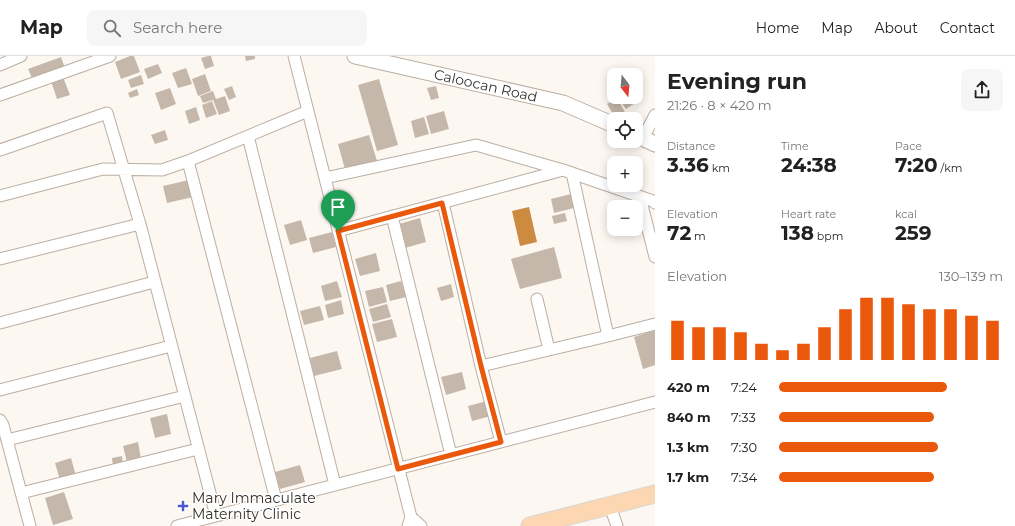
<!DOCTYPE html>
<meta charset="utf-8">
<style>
:root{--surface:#fff;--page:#f6f6f6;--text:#222;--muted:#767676;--line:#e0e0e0;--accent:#ea580c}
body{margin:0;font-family:Montserrat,sans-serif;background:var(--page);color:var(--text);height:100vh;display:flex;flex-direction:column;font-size:15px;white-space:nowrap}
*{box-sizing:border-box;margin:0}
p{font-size:13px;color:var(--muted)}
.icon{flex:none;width:22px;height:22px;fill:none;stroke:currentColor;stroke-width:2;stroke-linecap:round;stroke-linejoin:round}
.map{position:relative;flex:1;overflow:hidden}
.details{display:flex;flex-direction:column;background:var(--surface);width:360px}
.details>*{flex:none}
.needle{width:26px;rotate:164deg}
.buttons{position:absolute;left:607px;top:12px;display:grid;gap:8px}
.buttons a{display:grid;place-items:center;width:36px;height:36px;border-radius:8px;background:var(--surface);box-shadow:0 2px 10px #0003;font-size:20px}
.pin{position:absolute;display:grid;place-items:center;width:34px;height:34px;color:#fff;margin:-41px -17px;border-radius:50% 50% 50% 0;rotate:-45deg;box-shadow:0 0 4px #0007}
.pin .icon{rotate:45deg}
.round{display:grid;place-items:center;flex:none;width:42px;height:42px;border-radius:8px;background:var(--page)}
.headline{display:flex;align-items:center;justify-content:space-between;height:68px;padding:0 12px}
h1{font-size:22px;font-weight:700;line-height:30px}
.metrics{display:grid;grid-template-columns:repeat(3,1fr);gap:6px;height:68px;padding:4px 12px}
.metrics div{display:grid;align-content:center}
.metrics b{font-size:20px;font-weight:700}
.metrics small{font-size:11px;font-weight:400}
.metrics p{font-size:11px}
.chart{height:112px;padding:8px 12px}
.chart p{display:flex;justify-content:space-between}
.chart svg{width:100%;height:72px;margin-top:4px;stroke:var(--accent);stroke-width:6}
ul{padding:0 12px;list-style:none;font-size:13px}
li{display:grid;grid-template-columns:64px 48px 1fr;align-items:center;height:30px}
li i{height:10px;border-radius:5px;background:var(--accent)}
header{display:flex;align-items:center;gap:24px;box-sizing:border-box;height:56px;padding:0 20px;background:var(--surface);border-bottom:1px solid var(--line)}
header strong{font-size:19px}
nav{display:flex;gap:22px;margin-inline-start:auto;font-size:14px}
.search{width:280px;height:36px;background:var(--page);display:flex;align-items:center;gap:10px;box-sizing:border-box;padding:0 14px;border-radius:8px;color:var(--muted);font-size:15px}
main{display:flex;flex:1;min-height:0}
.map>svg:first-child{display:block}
</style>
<header>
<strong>Map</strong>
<div class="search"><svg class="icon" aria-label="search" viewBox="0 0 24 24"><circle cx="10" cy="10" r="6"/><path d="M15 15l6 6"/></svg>Search here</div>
<nav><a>Home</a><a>Map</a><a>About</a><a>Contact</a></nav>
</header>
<main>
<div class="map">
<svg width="655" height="470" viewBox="0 0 655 470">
<rect width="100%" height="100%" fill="#fdf7f2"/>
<!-- water -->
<path fill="#cd8b40" d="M529,151L537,186L520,190L512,155Z"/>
<!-- building -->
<path fill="#c5b8ab" d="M130,0H134L140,16L121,23L115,6Z
M208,0H211L214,10L205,13L201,2Z
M245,0H255V3L246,5Z
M61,1L66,15L34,27L28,13Z
M158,8L162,17L148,23L144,13Z
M186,12L192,28L178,32L172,17Z
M205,18L211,35L198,40L192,23Z
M141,19L144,28L131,32L128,24Z
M63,21L70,39L57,43L51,25Z
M379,23L398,89L377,95L358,29Z
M232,30L236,41L229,44L224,33Z
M436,30L439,42L431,44L427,32Z
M170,32L176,48L161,54L155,37Z
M137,33L139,39L130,42L128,37Z
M213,35L216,43L225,40L230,55L219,59L213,44L203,47L200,40Z
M622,41H631L635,47L626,53L619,43Z
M617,42L626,58L618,63H616L607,48Z
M212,45L217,58L206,62L202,49Z
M196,51L200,64L189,68L185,55Z
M444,55L449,73L431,78L426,60Z
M424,61L429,78L415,82L411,65Z
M165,74L168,84L155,88L151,79Z
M369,79L378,108L346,117L338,88Z
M189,124L193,141L167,147L163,130Z
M571,138L574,152L554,157L551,143Z
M565,157L567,165L554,168L552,160Z
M420,162L426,186L405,192L399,168Z
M301,164L307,184L290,189L284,169Z
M332,176L336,191L313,197L309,182Z
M554,191L562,222L520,233L511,203Z
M376,197L380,215L360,220L355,203Z
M337,225L342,241L325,245L321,230Z
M401,225L406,241L390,245L386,229Z
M451,228L454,241L441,245L437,232Z
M383,231L387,246L369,251L365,235Z
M341,244L344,258L328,262L325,249Z
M387,248L391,261L373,266L369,253Z
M320,250L324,264L304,269L300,255Z
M392,263L397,281L377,286L372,268Z
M655,274V309L643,313L634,281Z
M337,295L342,313L314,320L310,302Z
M462,316L466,333L446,339L441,321Z
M487,345L491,360L472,365L468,350Z
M167,358L171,378L155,382L150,362Z
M138,386L141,403L127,406L123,390Z
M122,400L123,409L113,411L112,402Z
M71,402L76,420L60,424L55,407Z
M300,409L305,426L280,433L275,416Z
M64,436L73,463L53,469L45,442Z"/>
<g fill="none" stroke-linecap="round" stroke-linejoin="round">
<!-- street casing -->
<g stroke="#bcaea1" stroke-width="13">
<path id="street" d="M294,0L411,461L408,470
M0,9L21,0
M0,39L110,0
M248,80L335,429
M643,82L655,59
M0,94L107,57L140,168L216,460
M188,105L276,444
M572,117L608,280
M325,122L476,89L563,114L653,145L655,147
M0,140L103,113L162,114L188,105L308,55
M640,141L655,201
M443,147L481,310L501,386
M392,160L451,399
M338,175L563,114
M0,203L140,168
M537,243L549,294
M0,267L154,226
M481,310L608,280L655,268
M0,334L171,290
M0,364L3,369L30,470
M7,384L185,340
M21,437L198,393
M610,450L617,470
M411,461L421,470
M177,470L655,346"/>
</g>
<!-- secondary casing -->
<g stroke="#bcaea1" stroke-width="17">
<g id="secondary">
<path id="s1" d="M355,0L563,47L614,69"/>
<path d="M636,79L655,88"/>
</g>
</g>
<!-- primary casing -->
<g stroke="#d7d6d5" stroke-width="19">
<path id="primary" d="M530,470L655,438"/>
</g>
<!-- street -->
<use href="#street" stroke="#fff" stroke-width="11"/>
<!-- secondary -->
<use href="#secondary" stroke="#fff" stroke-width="15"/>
<!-- primary -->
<use href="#primary" stroke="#fdd7b1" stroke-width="17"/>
</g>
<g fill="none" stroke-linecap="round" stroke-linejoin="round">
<!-- route casing -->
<g stroke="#fff" stroke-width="8">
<path id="route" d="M442,147L481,310L501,386L398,413L338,175Z"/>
</g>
<!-- route -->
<use href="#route" stroke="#ea580c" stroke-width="5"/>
</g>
<!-- markers -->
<path fill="#5156cd" stroke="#fff" stroke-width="1.5" d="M181 444h4v4h4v4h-4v4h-4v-4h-4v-4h4z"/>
<g text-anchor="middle" stroke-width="3" stroke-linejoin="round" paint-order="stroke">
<!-- street labels -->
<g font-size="14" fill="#35302b" stroke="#fff">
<text dy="5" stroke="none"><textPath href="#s1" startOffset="134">Caloocan Road</textPath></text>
</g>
<!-- poi labels -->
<g font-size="14" fill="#35302b" stroke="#fff" text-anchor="start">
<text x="192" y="447">Mary Immaculate<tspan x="192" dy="16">Maternity Clinic</tspan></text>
</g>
</g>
</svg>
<div class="buttons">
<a><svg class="needle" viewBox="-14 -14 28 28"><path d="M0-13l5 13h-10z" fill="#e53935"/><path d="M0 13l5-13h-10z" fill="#767676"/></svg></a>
<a><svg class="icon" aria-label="locate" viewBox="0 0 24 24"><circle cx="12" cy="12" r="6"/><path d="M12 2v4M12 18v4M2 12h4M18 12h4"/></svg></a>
<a>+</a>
<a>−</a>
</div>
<div class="pin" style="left:338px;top:175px;background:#1e9e55"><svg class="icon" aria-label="arrive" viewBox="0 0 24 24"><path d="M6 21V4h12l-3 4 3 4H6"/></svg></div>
</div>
<section class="details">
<div class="headline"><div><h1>Evening run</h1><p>21:26 · 8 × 420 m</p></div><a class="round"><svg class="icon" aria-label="share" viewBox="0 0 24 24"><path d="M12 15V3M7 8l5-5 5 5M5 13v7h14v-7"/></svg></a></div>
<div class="metrics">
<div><p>Distance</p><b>3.36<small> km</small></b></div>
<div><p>Time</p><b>24:38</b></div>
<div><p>Pace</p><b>7:20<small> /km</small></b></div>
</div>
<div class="metrics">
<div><p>Elevation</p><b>72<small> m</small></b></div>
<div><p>Heart rate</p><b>138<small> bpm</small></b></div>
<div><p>kcal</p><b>259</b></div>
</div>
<div class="chart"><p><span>Elevation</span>130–139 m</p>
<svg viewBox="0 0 160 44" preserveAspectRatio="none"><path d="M5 44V20M15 44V24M25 44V24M35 44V27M45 44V34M55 44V38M65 44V34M75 44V24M85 44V13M95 44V6M105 44V6M115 44V10M125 44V13M135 44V13M145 44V17M155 44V20"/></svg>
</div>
<ul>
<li><b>420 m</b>7:24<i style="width:75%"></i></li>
<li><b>840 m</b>7:33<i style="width:69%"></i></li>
<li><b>1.3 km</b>7:30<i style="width:71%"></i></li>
<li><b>1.7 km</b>7:34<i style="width:69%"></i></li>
</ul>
</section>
</main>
